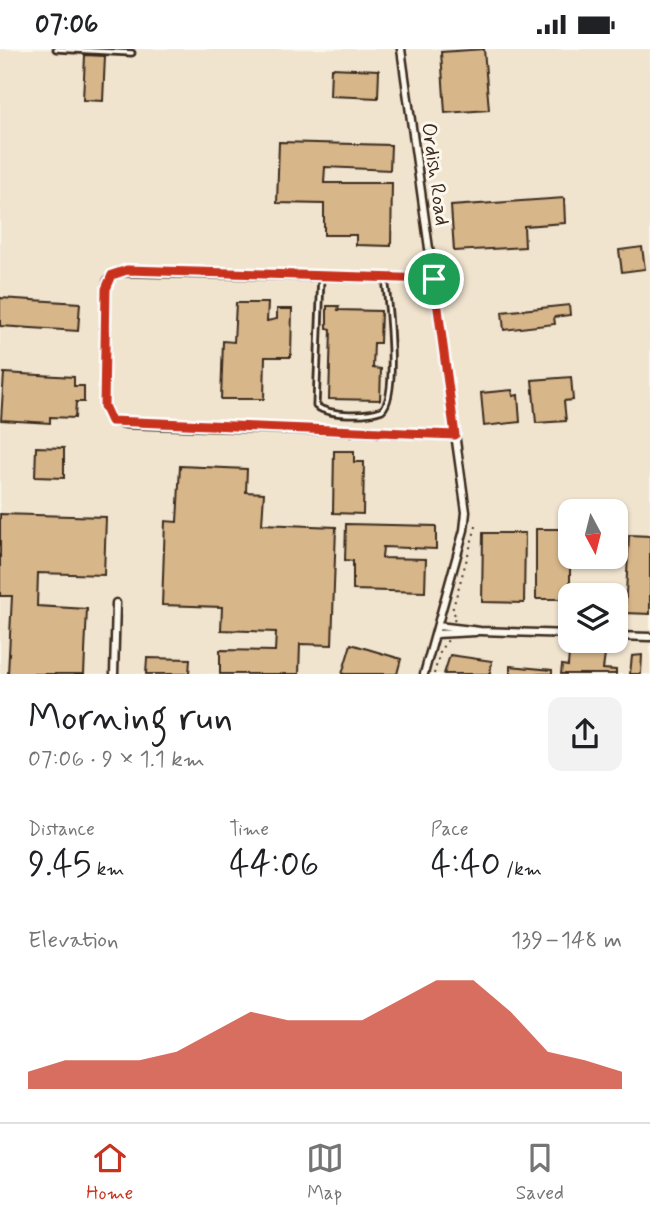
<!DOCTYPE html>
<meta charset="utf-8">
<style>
:root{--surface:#fff;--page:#f2f2f2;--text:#202124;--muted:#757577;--line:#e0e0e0;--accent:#c8321e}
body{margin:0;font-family:Mynerve,sans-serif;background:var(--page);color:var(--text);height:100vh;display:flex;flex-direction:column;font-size:26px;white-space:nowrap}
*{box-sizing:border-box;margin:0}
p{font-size:23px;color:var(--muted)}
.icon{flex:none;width:38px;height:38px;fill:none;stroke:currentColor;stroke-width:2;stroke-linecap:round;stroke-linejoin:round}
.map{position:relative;height:625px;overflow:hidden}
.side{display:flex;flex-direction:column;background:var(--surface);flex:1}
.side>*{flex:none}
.needle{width:46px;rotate:173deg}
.buttons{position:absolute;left:558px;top:450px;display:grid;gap:14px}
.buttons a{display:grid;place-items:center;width:70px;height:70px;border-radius:14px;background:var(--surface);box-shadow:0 2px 5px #0004;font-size:35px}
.pin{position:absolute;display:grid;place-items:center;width:60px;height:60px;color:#fff;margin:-30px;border:4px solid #fff;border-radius:50%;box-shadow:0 2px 7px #0007}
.round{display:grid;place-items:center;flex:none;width:74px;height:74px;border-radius:14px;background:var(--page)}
.summary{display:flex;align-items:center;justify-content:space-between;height:119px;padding:0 28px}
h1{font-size:38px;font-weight:600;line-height:52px}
.metrics{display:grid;grid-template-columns:repeat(3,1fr);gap:10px;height:119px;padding:7px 28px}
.metrics div{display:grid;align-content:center}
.metrics b{font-size:35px;font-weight:600}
.metrics small{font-size:19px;font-weight:400}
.metrics p{font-size:19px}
.chart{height:196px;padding:14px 28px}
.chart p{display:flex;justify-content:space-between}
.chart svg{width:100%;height:126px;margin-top:7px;fill:var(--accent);opacity:.7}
.status{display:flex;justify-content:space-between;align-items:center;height:49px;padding:0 35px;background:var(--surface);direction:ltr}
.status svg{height:19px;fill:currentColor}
.menu{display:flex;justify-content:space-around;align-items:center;height:98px;border-top:2px solid var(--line);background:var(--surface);font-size:19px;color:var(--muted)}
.menu a{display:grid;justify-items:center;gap:4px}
.menu .active{color:var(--accent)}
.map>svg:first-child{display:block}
</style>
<div class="status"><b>07:06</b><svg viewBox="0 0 49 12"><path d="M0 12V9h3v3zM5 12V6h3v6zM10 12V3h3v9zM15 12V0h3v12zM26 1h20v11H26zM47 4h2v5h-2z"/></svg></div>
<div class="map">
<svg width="650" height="625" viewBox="0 0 650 625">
<rect width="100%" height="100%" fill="#fbf7ec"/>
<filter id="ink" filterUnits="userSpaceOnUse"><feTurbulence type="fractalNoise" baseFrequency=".0143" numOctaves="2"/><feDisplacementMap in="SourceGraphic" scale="14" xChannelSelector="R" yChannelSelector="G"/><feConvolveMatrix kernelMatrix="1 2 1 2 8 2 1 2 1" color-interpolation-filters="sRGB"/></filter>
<g filter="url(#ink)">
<!-- built -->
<path fill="#f0e4cf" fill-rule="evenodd" d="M0,0H650V625H0ZM570,462H616V508H570ZM570,546H616V592H570Z"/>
<!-- building -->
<path fill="#d7b68a" stroke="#3b2a1e" stroke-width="2" d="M484,0L489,61L445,64L441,3Z
M85,6L105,7L103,52L83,51Z
M331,19L379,21L378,49L330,47Z
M279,93L391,96L390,121L325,118L324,134H392L391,197L356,196V186H324V155L277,154Z
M564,149L565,174L524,177L525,198L454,202L451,157Z
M642,198L645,220L622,223L619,201Z
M0,249L80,254L78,282L0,277Z
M236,254H268L267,272L277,270V260H292L291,308H265L264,350H221L223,292L234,293Z
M569,256L570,266L554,268L555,275L504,281L502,263Z
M327,257H339L338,261L381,262L380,294H374L373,319L381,320L380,351L329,350L331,280L327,279Z
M4,324L74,328V337H84V353H76L75,369L50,368V374L1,371Z
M571,328L573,351L564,352L566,372L536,374L532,331Z
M512,341L513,347L518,346L520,373L484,377L481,344Z
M36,398L64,399V429L35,428Z
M334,402H354V413H364L363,465L333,464Z
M180,417L247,420L246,443L264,444L262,475L336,478L332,596L300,595L299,625H220V601L275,602L276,583L221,581L222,558L162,556L165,472L177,473Z
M0,465L106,468L104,526L38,524L37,557L87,560L84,625H8L12,547H0Z
M346,475L436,477V500L383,498L382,509L426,510L425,543L353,541V512L345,511Z
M536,480H570V550H536Z
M483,484H525L524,554L482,553Z
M629,486L650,487V565L625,564Z
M351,595L401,610L397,625H342Z
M569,604L605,606L603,620L616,621V625H561L562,616L568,617Z
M450,606L492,612L490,625H444Z
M642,606L641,625H630L632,607Z
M147,609L190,610L189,625H146Z
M510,617L552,621V625H510Z"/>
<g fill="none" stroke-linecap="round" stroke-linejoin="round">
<!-- lane casing -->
<g stroke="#3b2a1e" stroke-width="9">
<path id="lane" d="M56,0L132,4
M321,227L316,357C330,367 366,367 382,361C399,348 388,252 385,229"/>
</g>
<!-- street casing -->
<g stroke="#3b2a1e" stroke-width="11">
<path id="street" d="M401,0L466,463L464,481L424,625
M434,230L119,223L108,231L106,240L104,357L112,372L125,375L455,386
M438,577L480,582L570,585
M436,585L475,583
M616,587L650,588
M114,625L116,554"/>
</g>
<!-- path -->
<path stroke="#3b2a1e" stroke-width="2" stroke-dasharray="2 5" stroke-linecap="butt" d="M454,572L456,567L452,562L477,474
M434,625L441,600L448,591"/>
<!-- lane -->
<use href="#lane" stroke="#fbf7ec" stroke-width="3.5"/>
<!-- street -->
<use href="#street" stroke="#fbf7ec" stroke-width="6"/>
</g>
</g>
<g fill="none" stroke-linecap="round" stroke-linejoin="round" filter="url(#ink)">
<!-- route casing -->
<g stroke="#fff" stroke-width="14">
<path id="route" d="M127,221L434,230L455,386L111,372L104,357L106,240L112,226Z"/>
</g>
<!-- route -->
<use href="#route" stroke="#c8321e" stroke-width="9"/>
</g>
<g text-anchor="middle" stroke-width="6" stroke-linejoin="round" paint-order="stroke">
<!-- street labels -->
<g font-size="21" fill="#3b2a1e" stroke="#fbf7ec">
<text transform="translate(436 125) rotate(82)" y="7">Ordish Road</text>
</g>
</g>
</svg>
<div class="buttons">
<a><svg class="needle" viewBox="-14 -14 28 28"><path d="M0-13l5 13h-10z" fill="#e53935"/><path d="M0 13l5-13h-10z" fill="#757577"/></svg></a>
<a><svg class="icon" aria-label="layers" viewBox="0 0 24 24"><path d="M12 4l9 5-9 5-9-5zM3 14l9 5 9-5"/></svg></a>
</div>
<div class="pin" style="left:434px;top:230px;background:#1e9e55"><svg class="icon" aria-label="arrive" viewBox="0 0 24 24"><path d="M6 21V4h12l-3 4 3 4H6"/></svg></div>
</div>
<section class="side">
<div class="summary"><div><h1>Morning run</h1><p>07:06 · 9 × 1.1 km</p></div><a class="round"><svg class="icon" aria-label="share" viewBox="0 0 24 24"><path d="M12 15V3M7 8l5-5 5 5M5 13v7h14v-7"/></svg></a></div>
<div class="metrics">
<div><p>Distance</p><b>9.45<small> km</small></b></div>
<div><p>Time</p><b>44:06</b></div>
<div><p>Pace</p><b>4:40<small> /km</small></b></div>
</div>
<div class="chart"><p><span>Elevation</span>139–148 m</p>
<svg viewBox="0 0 160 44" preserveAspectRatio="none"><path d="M0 44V38L10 34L20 34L30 34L40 31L50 24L60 17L70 20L80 20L90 20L100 13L110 6L120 6L130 17L140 31L150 34L160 38V44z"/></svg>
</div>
</section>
<nav class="menu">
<a class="active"><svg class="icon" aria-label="home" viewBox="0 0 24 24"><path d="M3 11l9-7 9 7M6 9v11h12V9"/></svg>Home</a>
<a><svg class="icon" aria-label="map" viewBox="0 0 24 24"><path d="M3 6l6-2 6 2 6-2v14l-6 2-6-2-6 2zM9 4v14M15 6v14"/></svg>Map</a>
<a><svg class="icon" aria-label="saved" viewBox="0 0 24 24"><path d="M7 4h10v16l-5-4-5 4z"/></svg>Saved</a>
</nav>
